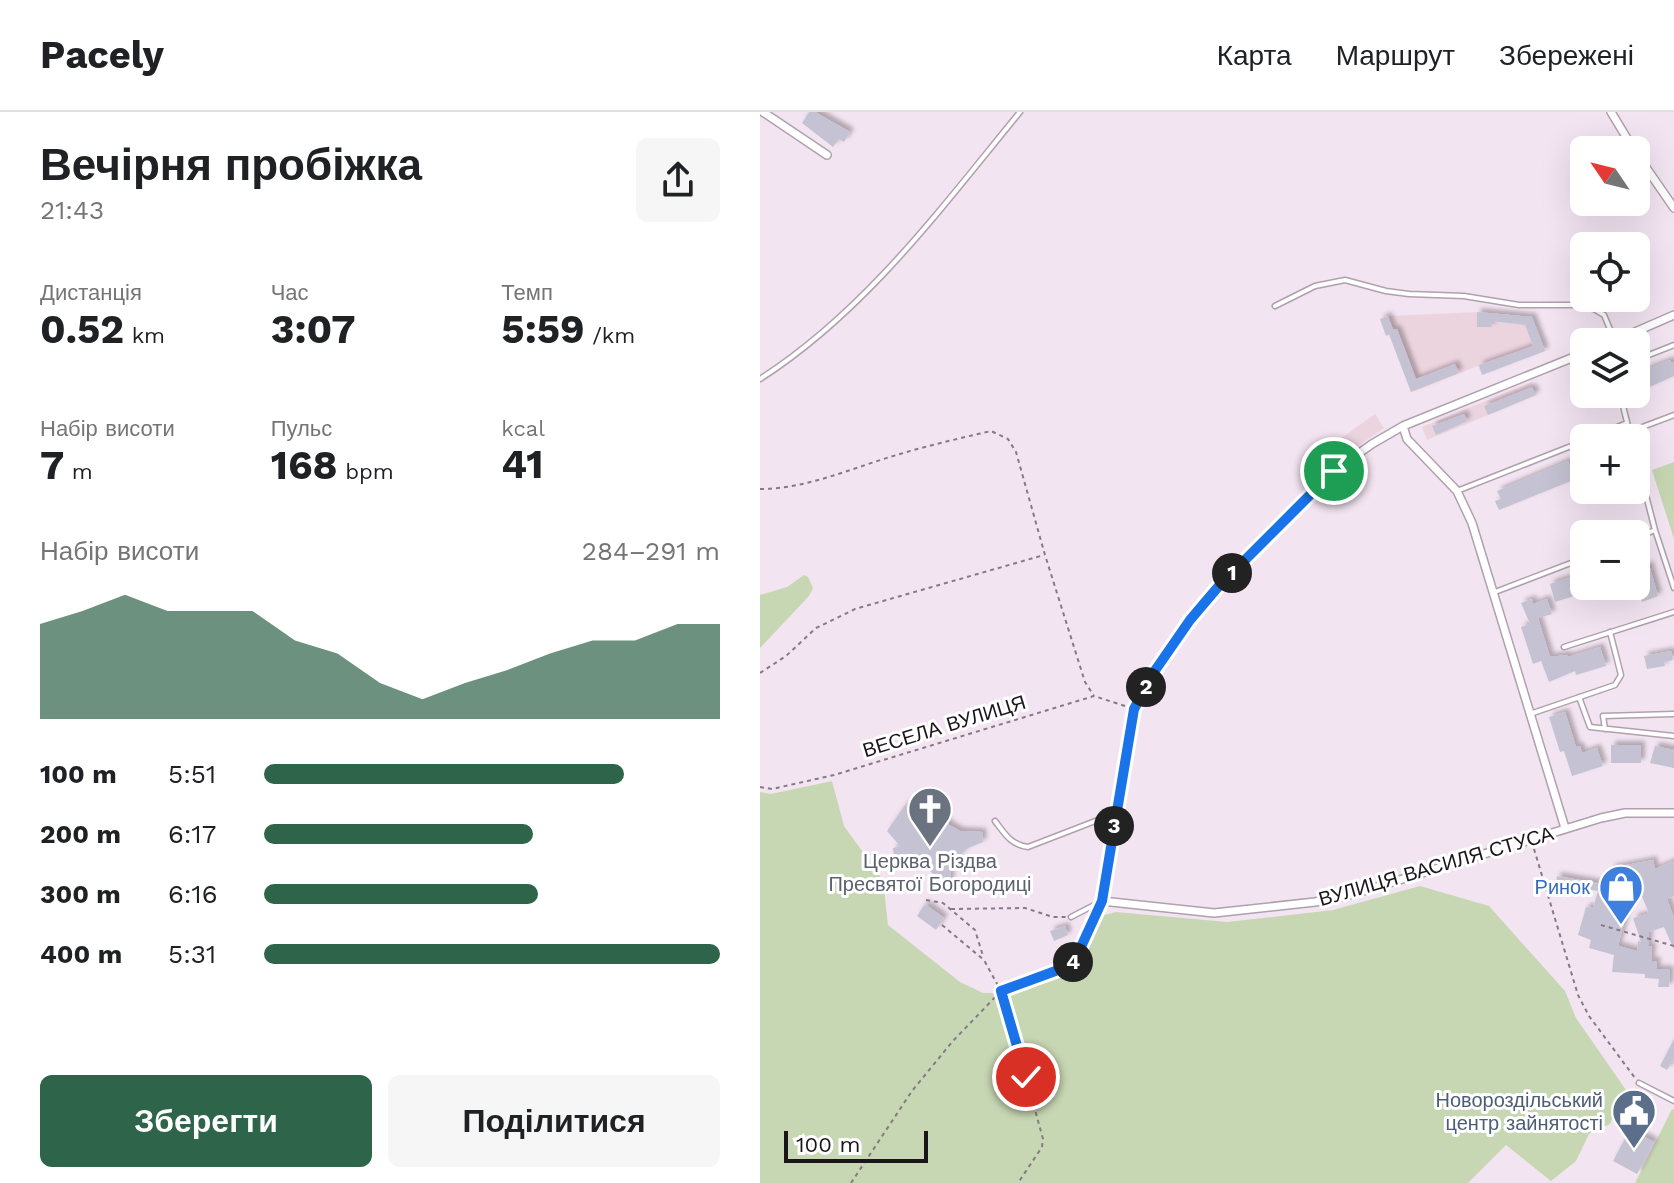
<!DOCTYPE html>
<html lang="uk">
<meta charset="utf-8">
<style>
:root{--surface:#fff;--page:#f6f6f6;--text:#202124;--muted:#757577;--line:#e0e0e0;--accent:#2e6449}
body{margin:0;font-family:"Work Sans",sans-serif;background:var(--page);color:var(--text);height:100vh;display:flex;flex-direction:column;font-size:30px;white-space:nowrap}
*{box-sizing:border-box;margin:0}
p{font-size:26px;color:var(--muted)}
.icon{flex:none;width:44px;height:44px;fill:none;stroke:currentColor;stroke-width:2;stroke-linecap:round;stroke-linejoin:round}
.map{position:relative;flex:1;overflow:hidden}
.side{display:flex;flex-direction:column;background:var(--surface);width:760px}
.side>*{flex:none}
.needle{width:52px;rotate:305deg}
.tools{position:absolute;left:810px;top:24px;display:grid;gap:16px}
.tools a{display:grid;place-items:center;width:80px;height:80px;border-radius:12px;background:var(--surface);box-shadow:0 8px 32px #0002;font-size:40px}
.scale{position:absolute;left:24px;bottom:20px;width:144px;box-sizing:border-box;padding-left:8px;border:4px solid #1a1519;border-top:0;font-size:22px;line-height:28px;white-space:nowrap;color:#1a1519;-webkit-text-stroke:6px #fff;paint-order:stroke}
.pin{position:absolute;display:grid;place-items:center;width:68px;height:68px;color:#fff;margin:-34px;border:4px solid #fff;border-radius:50%;box-shadow:0 2px 8px #0007}
.km{position:absolute;width:40px;height:40px;margin:-20px;border-radius:50%;background:#222;color:#fff;font-size:22px;line-height:40px;text-align:center}
.round{display:grid;place-items:center;flex:none;width:84px;height:84px;border-radius:12px;background:var(--page)}
.overview{display:flex;align-items:center;justify-content:space-between;height:136px;padding:0 40px}
h1{font-size:44px;font-weight:700;line-height:60px}
.metrics{display:grid;grid-template-columns:repeat(3,1fr);gap:12px;height:136px;padding:8px 40px}
.metrics div{display:grid;align-content:center}
.metrics b{font-size:40px;font-weight:700}
.metrics small{font-size:22px;font-weight:400}
.metrics p{font-size:22px}
.chart{height:224px;padding:16px 40px}
.chart p{display:flex;justify-content:space-between}
.chart svg{width:100%;height:144px;margin-top:8px;fill:var(--accent);opacity:.7}
.button{display:flex;gap:16px;margin-top:auto;padding:16px 40px}
.button a{flex:1;height:92px;border-radius:12px;background:var(--accent);color:#fff;font-size:32px;font-weight:700;line-height:92px;text-align:center}
.button a+a{background:var(--page);color:var(--text)}
ul{padding:0 40px;list-style:none;font-size:26px}
li{display:grid;grid-template-columns:128px 96px 1fr;align-items:center;height:60px}
li i{height:20px;border-radius:10px;background:var(--accent)}
header{display:flex;align-items:center;gap:48px;box-sizing:border-box;height:112px;padding:0 40px;background:var(--surface);border-bottom:2px solid var(--line)}
header strong{font-size:38px}
nav{display:flex;gap:44px;margin-inline-start:auto;font-size:28px}
main{display:flex;flex:1;min-height:0}
.map>svg:first-child{display:block}
</style>
<header>
<strong>Pacely</strong>
<nav><a>Карта</a><a>Маршрут</a><a>Збережені</a></nav>
</header>
<main>
<section class="side">
<div class="overview"><div><h1>Вечірня пробіжка</h1><p>21:43</p></div><a class="round"><svg class="icon" aria-label="share" viewBox="0 0 24 24"><path d="M12 15V3M7 8l5-5 5 5M5 13v7h14v-7"/></svg></a></div>
<div class="metrics">
<div><p>Дистанція</p><b>0.52<small> km</small></b></div>
<div><p>Час</p><b>3:07</b></div>
<div><p>Темп</p><b>5:59<small> /km</small></b></div>
</div>
<div class="metrics">
<div><p>Набір висоти</p><b>7<small> m</small></b></div>
<div><p>Пульс</p><b>168<small> bpm</small></b></div>
<div><p>kcal</p><b>41</b></div>
</div>
<div class="chart"><p><span>Набір висоти</span>284–291 m</p>
<svg viewBox="0 0 160 44" preserveAspectRatio="none"><path d="M0 44V15L10 11L20 6L30 11L40 11L50 11L60 20L70 24L80 33L90 38L100 33L110 29L120 24L130 20L140 20L150 15L160 15V44z"/></svg>
</div>
<ul>
<li><b>100 m</b>5:51<i style="width:79%"></i></li>
<li><b>200 m</b>6:17<i style="width:59%"></i></li>
<li><b>300 m</b>6:16<i style="width:60%"></i></li>
<li><b>400 m</b>5:31<i style="width:100%"></i></li>
</ul>
<div class="button"><a>Зберегти</a><a>Поділитися</a></div>
</section>
<div class="map">
<svg width="914" height="1071" viewBox="0 0 914 1071">
<defs>
<filter id="shadow"><feDropShadow dx="4" dy="-4" stdDeviation="2" flood-color="#0004"/></filter>
</defs>
<rect width="100%" height="100%" fill="#f3e4f1"/>
<!-- industrial -->
<path fill="#ecd4df" d="M717,200L772,205L785,239L722,263L718,254L651,280L629,223L626,224L620,207L628,204Z
M772,270L777,283L667,328L662,315Z
M615,302L624,316L572,352L563,339Z"/>
<!-- green -->
<path fill="#c8d7b3" d="M914,350V427L892,358Z
M44,463L48,465L53,476L49,484L0,536V483L27,475Z
M72,669L84,714L123,768L128,813L200,870L223,881H254L313,858L341,804L356,800L467,810L573,798L660,774L729,794L805,879L816,906L866,978L850,1012L829,1022L816,1049L791,1069L746,1033L708,1071H0V680L11,682Z
M912,997L914,998V1071H875Z"/>
<!-- building -->
<path fill="#c5c3d3" fill-rule="evenodd" filter="url(#shadow)" d="M49,0H55L90,20L84,30L79,27L73,35L42,11Z
M717,200L772,205L785,239L722,263L719,253L773,234L765,213L731,209L732,215H717Z
M628,204L633,218L637,217L656,267L695,252L699,261L651,280L629,222L626,224L620,207Z
M910,248L911,251L914,250V264L883,278L876,262Z
M772,275L776,283L728,303L724,294Z
M704,302L707,309L676,323L672,314Z
M808,349L816,367L739,398L735,389L741,387L737,379Z
M889,453L898,484L882,490L876,471V457Z
M824,461V474L855,476L831,483L830,479L795,490L790,472Z
M772,487L773,492L787,487L792,502L778,506L790,545L807,543L808,545L840,535L846,554L816,563L815,559L789,570L781,549L773,552L761,515L770,512L761,491Z
M911,539L913,548L904,550L905,554L887,557L884,544Z
M805,600L816,635L820,634L822,641L837,636L843,654L812,664L804,639L800,640L789,605Z
M851,633H881V651H851Z
M895,634L914,638V656L890,651Z
M145,693L163,701L165,694L174,693L189,713L200,719L222,720L223,730L206,737L197,746L191,757L189,778L180,779L173,762L164,753L153,747L134,746L133,736L140,734L127,719Z
M893,748L895,757L914,749V784L907,787L914,806V838L904,815L889,820L888,834L892,835L891,849H897L896,857L910,858L909,875H898L899,867L885,866V862L852,860L854,843L829,836L831,828L818,823L826,795L833,796L838,779L796,772L797,764L854,774L851,756ZM875,768L888,799L887,802L873,806L881,830L878,829L877,839L858,834L868,795L843,788L874,772Z
M165,792L184,806L176,818L157,804Z
M305,814L308,823L294,829L290,819Z
M914,927V946L907,958L900,954Z
M870,1017L894,1030L877,1062L853,1049Z"/>
<g fill="none" stroke-linecap="round" stroke-linejoin="round">
<!-- service casing -->
<g stroke="#afa1ad" stroke-width="7">
<path id="service" d="M515,194L555,174L585,168L626,179L649,182L704,184L759,193H813L834,197L844,203L855,229
M876,248L914,233
M0,267C105,200 182,95 260,0
M860,282L871,326
M869,320L914,303
M830,326L867,311
M876,345L895,418L914,476
M697,379L824,329
M876,426L895,418
M735,480L824,446
M804,535L914,500
M819,585L830,615L914,624
M770,602L855,573L861,563L850,520
M845,617L843,604L914,602
M235,709C245,722 251,733 268,735L356,701
M311,805L342,789
M879,971L914,989"/>
</g>
<!-- minor casing -->
<g stroke="#afa1ad" stroke-width="10">
<path id="minor" d="M3,0L67,43
M851,0L874,38
M876,41L914,96
M852,230L914,203
M824,241L643,314L612,332L574,359L458,475L430,508L394,560L374,597L342,789L454,801L555,790L597,781L841,706L865,701H914
M643,314L647,327L697,379L712,411L805,716"/>
</g>
<!-- path -->
<path stroke="#857b84" stroke-width="2" stroke-dasharray="4 4" stroke-linecap="butt" d="M0,377C48,377 94,355 140,342C170,333 201,326 231,319L248,327L256,340L285,443L325,570L334,584
M0,561L26,544L56,516L95,497L284,443
M0,675L12,677L74,663L334,584L365,594
M774,737L818,883L829,904L875,966
M166,788L183,791L215,818L223,844
M191,797L265,796L293,805H306
M182,813L224,848L241,879L249,903L283,1027L282,1035L258,1071
M841,813L914,834
M91,1071L152,979L192,930L241,879L309,854L315,848L337,799"/>
<!-- service -->
<use href="#service" stroke="#fff" stroke-width="4"/>
<!-- minor -->
<use href="#minor" stroke="#fff" stroke-width="7"/>
</g>
<g fill="none" stroke-linecap="round" stroke-linejoin="round">
<!-- route casing -->
<g stroke="#fff" stroke-width="16">
<path id="route" d="M266,965L241,879L309,854L315,848L342,789L374,597L394,560L430,508L458,475L574,359"/>
</g>
<!-- route -->
<use href="#route" stroke="#1a73e8" stroke-width="10"/>
</g>
<!-- icons -->
<defs>
<g id="church-pin" transform="scale(2.3)"><path d="M0 17L-7.5 6A9.5 9.5 0 1 1 7.5 6Z" fill="#6b7280" stroke="#fff"/><path d="M-1.2-6h2.4v3.5h3.3v2.4h-3.3V6h-2.4V-.1h-3.3v-2.4h3.3Z" fill="#fff"/></g>
<g id="shop-pin" transform="scale(2.3)"><path d="M0 17L-7.5 6A9.5 9.5 0 1 1 7.5 6Z" fill="#3f7fe0" stroke="#fff"/><path d="M-5-2.5h2.3a2.7 3.5 0 0 1 5.4 0H5L5.5 6h-11ZM-1.5-2.5h3a1.5 2.3 0 0 0-3 0Z" fill="#fff"/></g>
<g id="civic-pin" transform="scale(2.3)"><path d="M0 17L-7.5 6A9.5 9.5 0 1 1 7.5 6Z" fill="#5c6f8a" stroke="#fff"/><path d="M-.6-6.5H3V-4.5H.6V-3L4-1V1h2V6H-6V1h2V-1L-.6-3ZM-1.2 2.5V6h2.4V2.5Z" fill="#fff"/></g>
</defs>
<g fill-rule="evenodd">
<use href="#church-pin" x="170" y="697"/>
<use href="#shop-pin" x="861" y="775"/>
<use href="#civic-pin" x="874" y="999"/>
</g>
<g text-anchor="middle" stroke-width="6" stroke-linejoin="round" paint-order="stroke">
<!-- street labels -->
<g font-size="20" fill="#1a1519" stroke="#fff">
<text transform="translate(184 614) rotate(-17)" y="7">ВЕСЕЛА ВУЛИЦЯ</text>
<text transform="translate(676 754) rotate(-16)" y="7">ВУЛИЦЯ ВАСИЛЯ СТУСА</text>
</g>
<!-- worship labels -->
<g font-size="20" fill="#5b616d" stroke="#fff">
<text x="170" y="756">Церква Різдва<tspan x="170" dy="23">Пресвятої Богородиці</tspan></text>
</g>
<!-- shop labels -->
<g font-size="20" fill="#366cbe" stroke="#fff" text-anchor="end">
<text x="830" y="782">Ринок</text>
</g>
<!-- service labels -->
<g font-size="20" fill="#4e5e75" stroke="#fff" text-anchor="end">
<text x="843" y="995">Новороздільський<tspan x="843" dy="23">центр зайнятості</tspan></text>
</g>
</g>
</svg>
<div class="tools">
<a><svg class="needle" viewBox="-14 -14 28 28"><path d="M0-13l5 13h-10z" fill="#e53935"/><path d="M0 13l5-13h-10z" fill="#757577"/></svg></a>
<a><svg class="icon" aria-label="locate" viewBox="0 0 24 24"><circle cx="12" cy="12" r="6"/><path d="M12 2v4M12 18v4M2 12h4M18 12h4"/></svg></a>
<a><svg class="icon" aria-label="layers" viewBox="0 0 24 24"><path d="M12 4l9 5-9 5-9-5zM3 14l9 5 9-5"/></svg></a>
<a>+</a>
<a>−</a>
</div>
<div class="scale">100 m</div>
<div class="pin" style="left:574px;top:359px;background:#1e9e55"><svg class="icon" aria-label="arrive" viewBox="0 0 24 24"><path d="M6 21V4h12l-3 4 3 4H6"/></svg></div>
<div class="pin" style="left:266px;top:965px;background:#d93025"><svg class="icon" aria-label="check" viewBox="0 0 24 24"><path d="M5 12l5 5 9-10"/></svg></div>
<b class="km" style="left:472px;top:461px">1</b>
<b class="km" style="left:386px;top:575px">2</b>
<b class="km" style="left:354px;top:714px">3</b>
<b class="km" style="left:313px;top:850px">4</b>
</div>
</main>
